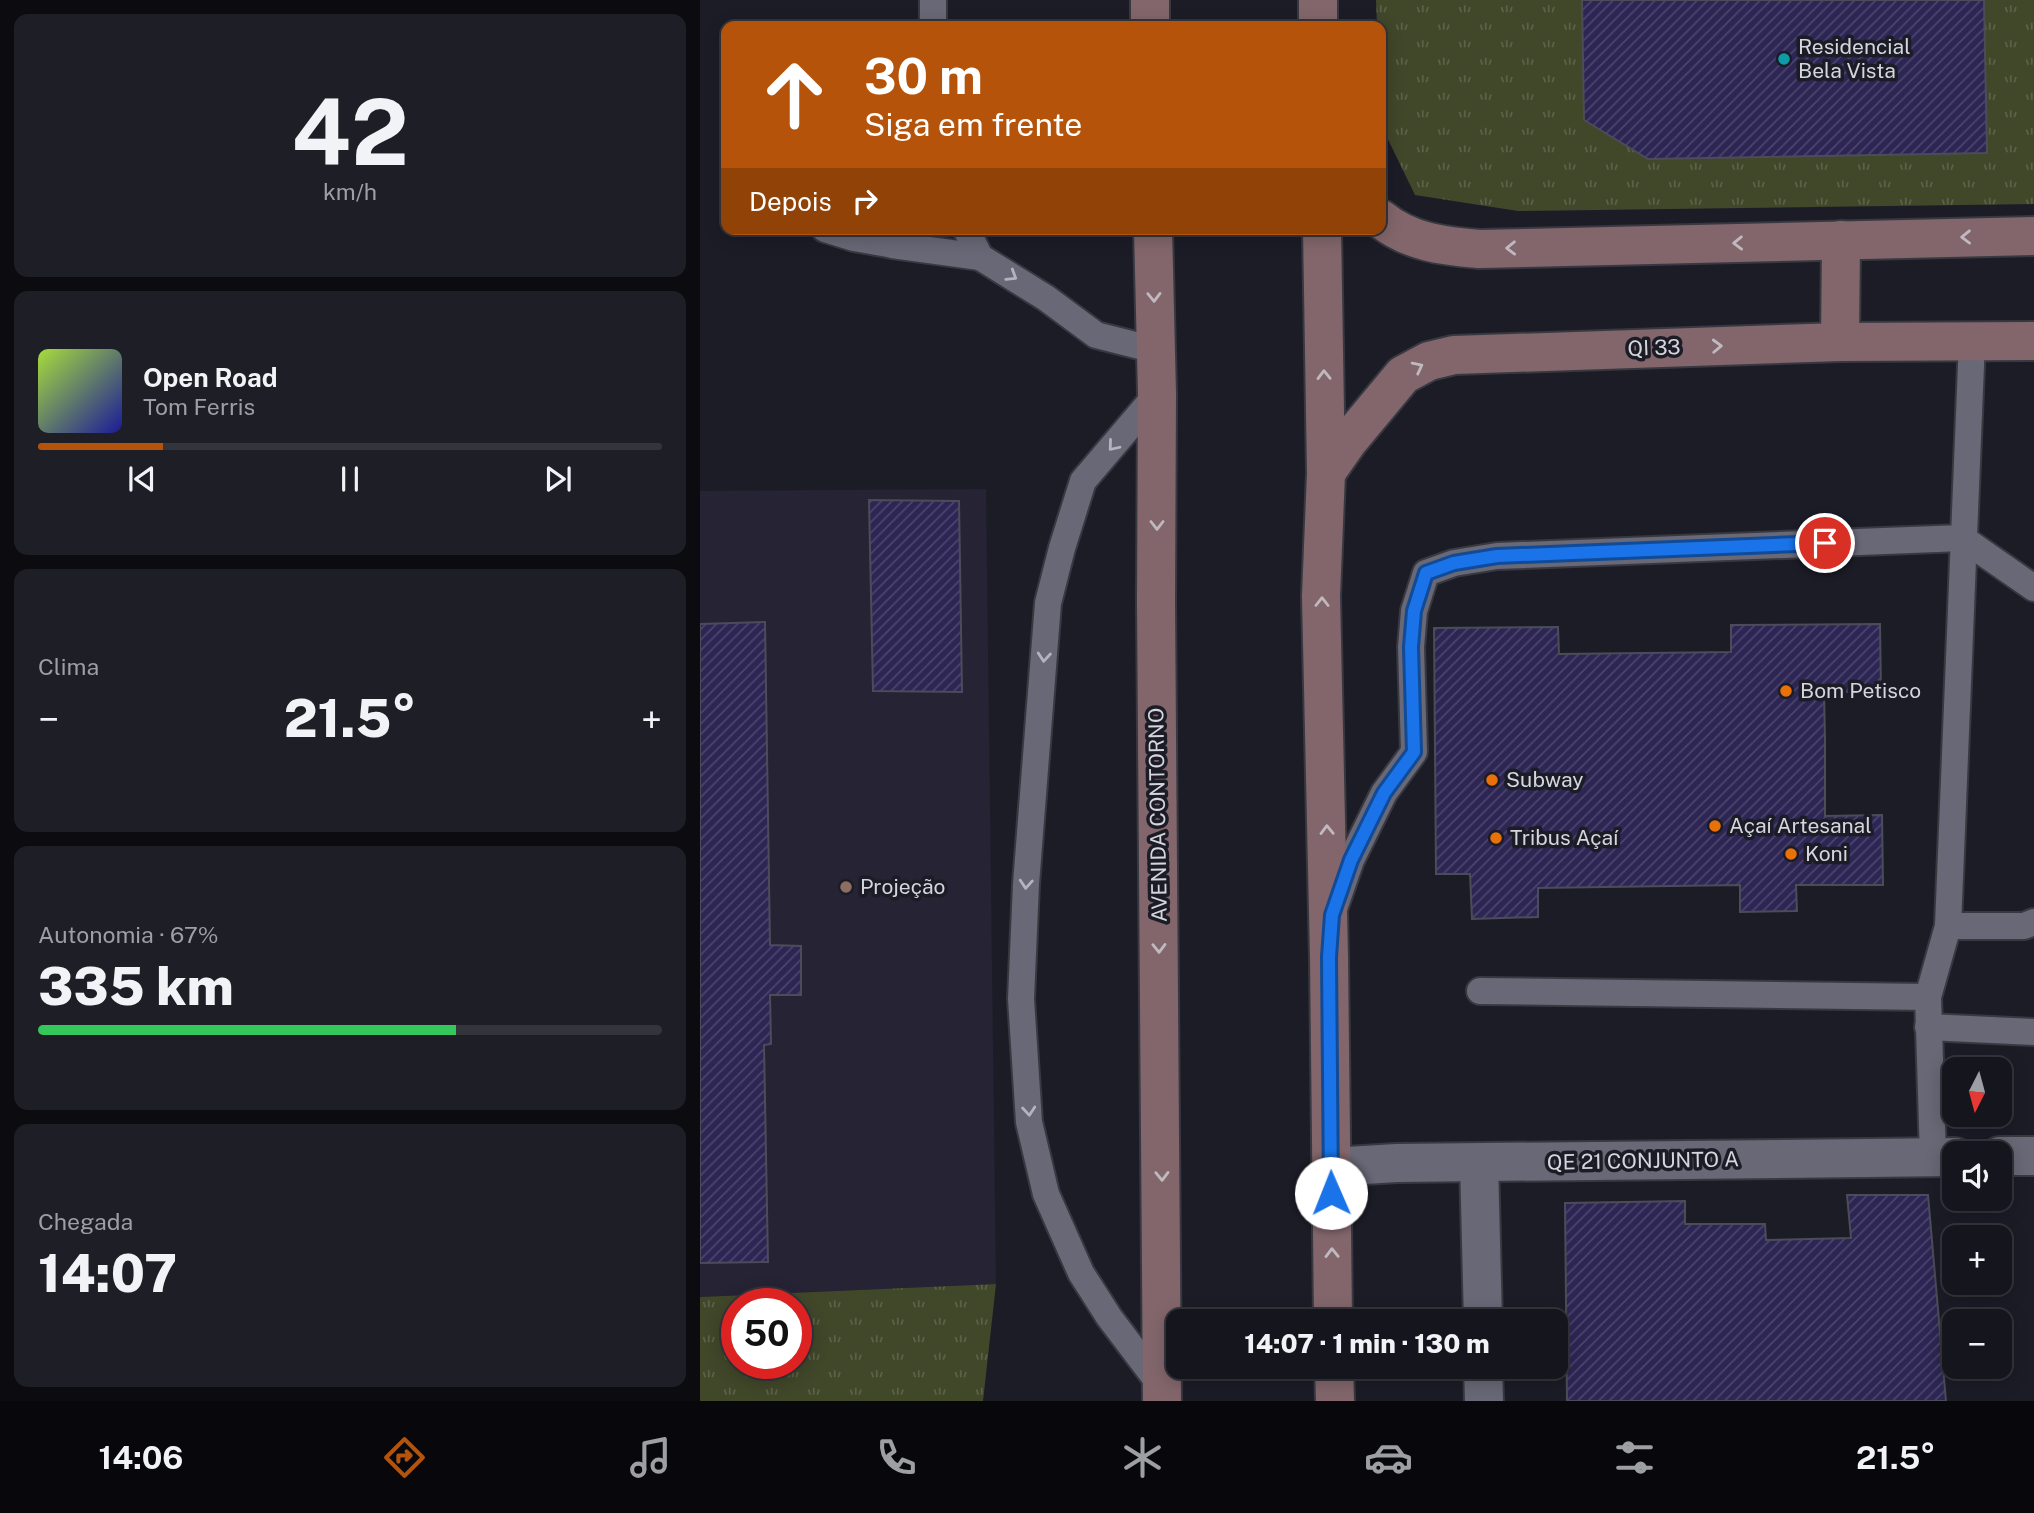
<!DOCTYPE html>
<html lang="pt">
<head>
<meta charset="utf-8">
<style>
  body { margin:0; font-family:"Public Sans",sans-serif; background:#1e1e26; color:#f1f3f6; height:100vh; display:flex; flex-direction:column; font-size:26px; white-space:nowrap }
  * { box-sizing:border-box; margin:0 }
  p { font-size:23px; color:#9d9fa4 }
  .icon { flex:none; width:38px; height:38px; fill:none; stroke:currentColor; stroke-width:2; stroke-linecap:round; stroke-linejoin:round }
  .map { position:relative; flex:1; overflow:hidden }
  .sheet { display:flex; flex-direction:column; gap:14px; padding:14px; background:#0c0c10; width:700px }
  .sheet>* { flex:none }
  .hud { position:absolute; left:21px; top:21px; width:665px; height:214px; border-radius:14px; box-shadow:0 4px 18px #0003,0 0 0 2px #34343b; background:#b45309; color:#fff; overflow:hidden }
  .needle { width:46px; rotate:186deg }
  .controls { position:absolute; left:1242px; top:1057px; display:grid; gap:14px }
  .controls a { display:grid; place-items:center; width:70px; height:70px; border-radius:14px; background:#15151d; box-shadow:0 4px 18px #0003,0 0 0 2px #34343b; font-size:35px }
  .speed { position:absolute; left:21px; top:1288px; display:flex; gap:14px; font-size:35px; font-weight:700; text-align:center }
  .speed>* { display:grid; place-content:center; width:91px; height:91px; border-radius:50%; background:#15151d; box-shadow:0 4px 18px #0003,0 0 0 2px #34343b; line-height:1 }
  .speed .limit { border:10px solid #d22; background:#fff; color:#111 }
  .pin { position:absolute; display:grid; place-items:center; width:60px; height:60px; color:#fff; margin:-30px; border:4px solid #fff; border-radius:50%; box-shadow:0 2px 7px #0007 }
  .me { position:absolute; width:77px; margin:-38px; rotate:359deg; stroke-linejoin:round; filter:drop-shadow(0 0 5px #0008) }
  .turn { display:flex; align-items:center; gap:24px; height:147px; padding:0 28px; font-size:32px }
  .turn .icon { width:91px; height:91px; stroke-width:2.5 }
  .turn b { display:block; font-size:49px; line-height:60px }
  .then { display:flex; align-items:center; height:66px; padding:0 28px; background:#0003; gap:14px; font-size:26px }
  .big { font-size:52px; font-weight:800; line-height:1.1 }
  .sheet .tile { flex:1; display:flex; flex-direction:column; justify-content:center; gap:10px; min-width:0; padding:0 24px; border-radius:14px; background:#1e1e26 }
  .sheet .dial { align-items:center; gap:0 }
  .dial b { font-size:91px; line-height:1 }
  .song { display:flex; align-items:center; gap:21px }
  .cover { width:84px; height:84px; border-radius:10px; background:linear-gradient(135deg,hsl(80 70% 55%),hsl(240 70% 35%)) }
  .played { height:7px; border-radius:4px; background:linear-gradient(90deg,#b45309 20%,#34343b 20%) }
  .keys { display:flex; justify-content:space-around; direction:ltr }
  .heat { display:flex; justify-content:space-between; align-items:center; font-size:38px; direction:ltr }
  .charge { height:10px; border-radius:5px; background:linear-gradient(90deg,#34c759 67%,#34343b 0) }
  .trip { position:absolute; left:466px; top:1309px; width:402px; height:70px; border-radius:14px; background:#15151d; box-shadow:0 4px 18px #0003,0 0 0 2px #34343b; font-weight:800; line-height:70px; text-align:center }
  .tab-bar { display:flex; height:112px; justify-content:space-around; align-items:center; background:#08080c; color:#9d9fa4 }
  .tab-bar .icon { width:49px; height:49px }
  .tab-bar .current { color:#b45309 }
  .tab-bar b { font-size:32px; color:#f1f3f6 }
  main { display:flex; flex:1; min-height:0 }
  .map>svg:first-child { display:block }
</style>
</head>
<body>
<main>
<section class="sheet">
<div class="tile dial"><b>42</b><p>km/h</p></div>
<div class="tile">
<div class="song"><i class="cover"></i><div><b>Open Road</b><p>Tom Ferris</p></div></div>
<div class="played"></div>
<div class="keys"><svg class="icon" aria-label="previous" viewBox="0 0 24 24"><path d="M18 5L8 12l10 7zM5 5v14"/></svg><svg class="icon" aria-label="pause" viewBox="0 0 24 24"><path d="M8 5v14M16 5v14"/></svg><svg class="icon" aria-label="next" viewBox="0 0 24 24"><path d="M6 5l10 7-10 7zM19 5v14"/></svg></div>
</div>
<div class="tile"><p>Clima</p>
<div class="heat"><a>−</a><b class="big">21.5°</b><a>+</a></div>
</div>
<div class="tile"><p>Autonomia · 67%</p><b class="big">335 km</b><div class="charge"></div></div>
<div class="tile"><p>Chegada</p><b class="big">14:07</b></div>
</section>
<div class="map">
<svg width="1334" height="1401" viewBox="0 0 1334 1401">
  <defs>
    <pattern id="grass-tufts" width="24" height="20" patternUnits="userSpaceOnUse" patternTransform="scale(1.75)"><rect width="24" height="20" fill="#414729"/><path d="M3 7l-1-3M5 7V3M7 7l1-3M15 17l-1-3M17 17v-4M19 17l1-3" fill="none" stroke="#5c6148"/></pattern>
    <pattern id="building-hatch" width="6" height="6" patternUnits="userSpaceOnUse" patternTransform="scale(1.75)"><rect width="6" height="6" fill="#2d2654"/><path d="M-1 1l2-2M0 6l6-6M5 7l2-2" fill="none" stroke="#4b456c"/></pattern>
  </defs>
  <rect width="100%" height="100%" fill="#1c1c27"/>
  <!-- built -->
  <polygon fill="#252334" points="286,489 296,1284 0,1297 0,491"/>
  <!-- grass -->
  <g fill="url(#grass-tufts)" fill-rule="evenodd">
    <polygon points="676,0 1334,0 1334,204 818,211 715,195 681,125 681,26 677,26"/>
    <path d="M 296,1284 L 283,1401 L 0,1401 L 0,1297 ZM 37,1304 L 96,1304 L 96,1363 L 37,1363 Z"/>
  </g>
  <!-- building -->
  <g fill="url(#building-hatch)" stroke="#4c4c59" stroke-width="2">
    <polygon points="882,0 1284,0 1287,153 948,159 884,120"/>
    <polygon points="169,500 259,501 262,692 173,691"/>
    <polygon points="65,622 70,945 101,946 101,995 70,995 71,1044 64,1045 68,1262 0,1263 0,624"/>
    <polygon points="1180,624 1181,692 1124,692 1125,740 1125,816 1182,815 1183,885 1096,885 1097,911 1040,912 1040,885 838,888 838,917 772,919 770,874 736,874 734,628 858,627 859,654 1031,652 1031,625"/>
    <polygon points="1147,1195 1228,1195 1246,1401 867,1401 865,1203 985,1201 985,1224 1065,1224 1066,1240 1151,1238"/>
  </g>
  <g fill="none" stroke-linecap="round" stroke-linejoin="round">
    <defs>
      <g id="lane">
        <polyline points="233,0 233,26"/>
        <polyline points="125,229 154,238 188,244"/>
        <polyline points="168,229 192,245 280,257"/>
        <polyline points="266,229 280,257 346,298 396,335 455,350"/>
        <polyline points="457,394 383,481 362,548 348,603 326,884 321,999 329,1122 346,1194 381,1273 409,1317 462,1387"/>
        <polyline points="635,906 651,860 684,793 714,752 711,647 714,611 726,573 754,563 797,556 1262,538 1334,588"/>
        <polyline points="1248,926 1324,926 1334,922"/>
        <polyline points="780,991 1228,997"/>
        <polyline points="1228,1027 1334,1032"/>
        <polyline points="1233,1157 1228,997 1248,926 1272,341"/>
      </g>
      <g id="street">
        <polyline points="1300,1156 1334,1156"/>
        <polyline points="779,1163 783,1321"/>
        <polyline points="631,1167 697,1163 1255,1157"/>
        <polyline points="783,1367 784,1401"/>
      </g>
      <g id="secondary">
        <polyline points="450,0 450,26"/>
        <polyline points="618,0 618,26"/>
        <path d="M 681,219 C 709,242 743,246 779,249 L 1334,236"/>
        <polyline points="453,229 457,394 456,602 462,1401"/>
        <polyline points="622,229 626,473 621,596 629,957 633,1321"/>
        <polyline points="1140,342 1141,240"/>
        <polyline points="626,473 649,440 703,375 729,361 754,355 1140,342 1334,341"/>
        <polyline points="634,1367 635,1401"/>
      </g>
    </defs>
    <!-- lane casing -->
    <use href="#lane" stroke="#383841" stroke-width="30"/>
    <!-- street casing -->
    <use href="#street" stroke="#383841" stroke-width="42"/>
    <!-- secondary casing -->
    <use href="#secondary" stroke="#383841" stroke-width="42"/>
    <!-- lane -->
    <use href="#lane" stroke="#686876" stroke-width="26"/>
    <!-- street -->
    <use href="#street" stroke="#686876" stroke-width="38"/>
    <!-- secondary -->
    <use href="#secondary" stroke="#82666b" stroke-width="38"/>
  </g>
  <!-- one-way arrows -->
  <defs><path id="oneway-chevron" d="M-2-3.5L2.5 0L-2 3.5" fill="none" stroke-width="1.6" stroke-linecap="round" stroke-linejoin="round" transform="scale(1.75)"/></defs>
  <g stroke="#c0b9c0">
    <use href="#oneway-chevron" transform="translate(1266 237) rotate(179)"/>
    <use href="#oneway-chevron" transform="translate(1038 243) rotate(179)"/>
    <use href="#oneway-chevron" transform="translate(811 248) rotate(179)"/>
    <use href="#oneway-chevron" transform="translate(454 297) rotate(89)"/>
    <use href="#oneway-chevron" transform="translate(1017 346) rotate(-2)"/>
    <use href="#oneway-chevron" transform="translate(718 367) rotate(-27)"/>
    <use href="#oneway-chevron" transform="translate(624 375) rotate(-91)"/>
    <use href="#oneway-chevron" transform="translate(457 525) rotate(90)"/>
    <use href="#oneway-chevron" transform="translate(622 602) rotate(-90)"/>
    <use href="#oneway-chevron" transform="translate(627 830) rotate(-91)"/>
    <use href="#oneway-chevron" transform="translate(459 948) rotate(89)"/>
    <use href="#oneway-chevron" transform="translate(462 1176) rotate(89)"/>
    <use href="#oneway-chevron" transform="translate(632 1253) rotate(-91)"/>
  </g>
  <g stroke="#b4b4be">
    <use href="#oneway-chevron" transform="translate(312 276) rotate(32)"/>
    <use href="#oneway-chevron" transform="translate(413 446) rotate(130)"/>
    <use href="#oneway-chevron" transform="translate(344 657) rotate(95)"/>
    <use href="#oneway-chevron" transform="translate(326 884) rotate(94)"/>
    <use href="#oneway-chevron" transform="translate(329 1111) rotate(85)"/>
  </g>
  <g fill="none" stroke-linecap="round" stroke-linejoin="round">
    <defs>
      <polyline id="route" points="631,1193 629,957 632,915 651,860 684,793 714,752 711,647 714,611 726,573 754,563 797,556 1125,543"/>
    </defs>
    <!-- route casing -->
    <use href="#route" stroke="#114b97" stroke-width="18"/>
    <!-- route -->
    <use href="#route" stroke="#1a73e8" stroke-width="12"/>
  </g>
  <!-- markers -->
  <circle fill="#0f9aa8" stroke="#1c1c27" stroke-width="2.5" cx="1084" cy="59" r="7"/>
  <g fill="#e8710a" stroke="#1c1c27" stroke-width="2.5">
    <circle cx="1086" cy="691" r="7"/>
    <circle cx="792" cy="780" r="7"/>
    <circle cx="1015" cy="826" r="7"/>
    <circle cx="796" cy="838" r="7"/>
    <circle cx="1091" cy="854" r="7"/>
  </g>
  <circle fill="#8d6e63" stroke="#1c1c27" stroke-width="2.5" cx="146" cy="887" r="7"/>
  <g text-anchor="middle" stroke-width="7" stroke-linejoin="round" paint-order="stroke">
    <!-- poi labels -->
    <g font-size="21" fill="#d5d5dd" stroke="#1c1c27" text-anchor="start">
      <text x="1098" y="54">Residencial<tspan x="1098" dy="24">Bela Vista</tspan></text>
      <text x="1100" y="698">Bom Petisco</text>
      <text x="806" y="787">Subway</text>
      <text x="1029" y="833">Açaí Artesanal</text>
      <text x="810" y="845">Tribus Açaí</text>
      <text x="1105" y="861">Koni</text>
      <text x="160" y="894">Projeção</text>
    </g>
    <!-- street labels -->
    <g font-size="21" fill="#d5d5dd" stroke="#1c1c27">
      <text transform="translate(954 348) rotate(-2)" y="7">QI 33</text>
      <text transform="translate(458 815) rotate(-91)" y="7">AVENIDA CONTORNO</text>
      <text transform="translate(943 1161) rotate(-1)" y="7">QE 21 CONJUNTO A</text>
    </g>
  </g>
</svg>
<div class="controls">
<a><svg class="needle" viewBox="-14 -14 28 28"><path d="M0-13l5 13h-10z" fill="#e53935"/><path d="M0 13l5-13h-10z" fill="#9d9fa4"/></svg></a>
<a><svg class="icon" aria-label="sound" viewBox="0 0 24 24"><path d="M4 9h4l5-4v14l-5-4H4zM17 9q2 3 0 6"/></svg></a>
<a>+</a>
<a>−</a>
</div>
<div class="speed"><div class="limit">50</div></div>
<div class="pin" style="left:1125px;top:543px;background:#d93025"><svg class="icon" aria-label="arrive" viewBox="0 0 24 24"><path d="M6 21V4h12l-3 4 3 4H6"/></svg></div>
<svg class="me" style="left:631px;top:1193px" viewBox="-20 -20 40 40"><circle r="19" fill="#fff"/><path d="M0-13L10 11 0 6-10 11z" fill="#1a73e8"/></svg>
<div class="trip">14:07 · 1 min · 130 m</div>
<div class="hud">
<div class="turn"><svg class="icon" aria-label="ahead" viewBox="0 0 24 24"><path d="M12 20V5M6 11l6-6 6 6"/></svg><div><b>30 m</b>Siga em frente</div></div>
<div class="then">Depois<svg class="icon" aria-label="right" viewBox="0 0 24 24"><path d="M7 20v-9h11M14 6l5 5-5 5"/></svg></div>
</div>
</div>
</main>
<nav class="tab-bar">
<b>14:06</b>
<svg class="icon current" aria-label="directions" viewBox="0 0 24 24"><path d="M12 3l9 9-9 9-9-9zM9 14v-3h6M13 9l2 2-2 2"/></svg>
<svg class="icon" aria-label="music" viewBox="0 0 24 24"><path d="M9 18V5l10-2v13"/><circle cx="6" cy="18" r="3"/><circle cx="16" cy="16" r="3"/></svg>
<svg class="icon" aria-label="phone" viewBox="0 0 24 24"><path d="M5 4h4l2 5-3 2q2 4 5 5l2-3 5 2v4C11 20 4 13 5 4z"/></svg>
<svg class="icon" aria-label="climate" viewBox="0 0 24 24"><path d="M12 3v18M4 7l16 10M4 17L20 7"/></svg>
<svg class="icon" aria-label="car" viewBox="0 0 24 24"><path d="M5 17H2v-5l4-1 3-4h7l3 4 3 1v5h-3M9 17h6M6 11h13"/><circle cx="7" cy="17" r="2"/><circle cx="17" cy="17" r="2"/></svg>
<svg class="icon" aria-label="filters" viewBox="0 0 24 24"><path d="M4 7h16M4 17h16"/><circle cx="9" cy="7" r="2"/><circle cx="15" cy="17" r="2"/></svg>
<b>21.5°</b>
</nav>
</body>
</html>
